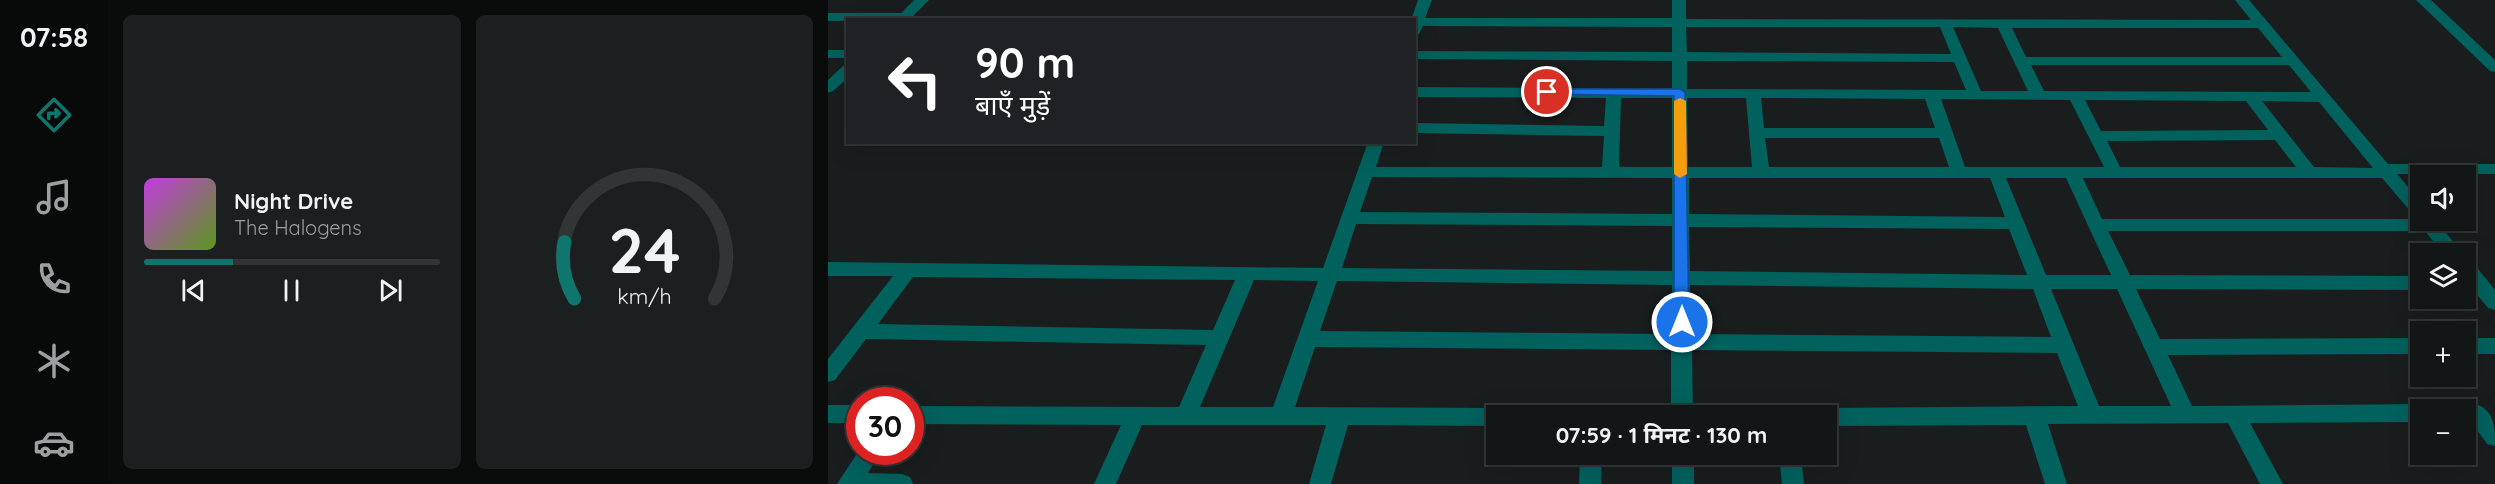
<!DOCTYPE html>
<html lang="hi">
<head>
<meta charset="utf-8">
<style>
  body { margin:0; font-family:Quicksand,"Noto Sans Devanagari",sans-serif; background:#1c1f1f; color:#f1f3f6; height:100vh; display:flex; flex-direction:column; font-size:22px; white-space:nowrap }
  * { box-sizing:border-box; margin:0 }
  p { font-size:20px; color:#9d9fa1 }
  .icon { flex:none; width:33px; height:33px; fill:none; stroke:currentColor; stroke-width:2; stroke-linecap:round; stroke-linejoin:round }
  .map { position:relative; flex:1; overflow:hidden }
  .details { display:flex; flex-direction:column; gap:15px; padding:15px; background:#0a0c0c; width:720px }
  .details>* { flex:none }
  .banner { position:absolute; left:18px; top:18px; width:570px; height:126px; border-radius:0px; box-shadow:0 6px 24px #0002,0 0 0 2px #323535; background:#202124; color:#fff; overflow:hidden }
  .tools { position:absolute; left:1582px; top:165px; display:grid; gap:12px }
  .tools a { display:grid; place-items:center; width:66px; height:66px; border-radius:0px; background:#131616; box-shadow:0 6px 24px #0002,0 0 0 2px #323535; font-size:30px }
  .speed { position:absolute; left:18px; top:387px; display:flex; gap:12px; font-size:30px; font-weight:700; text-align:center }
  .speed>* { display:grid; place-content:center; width:78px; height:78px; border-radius:50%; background:#131616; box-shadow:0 6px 24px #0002,0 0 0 2px #323535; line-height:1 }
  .speed .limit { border:9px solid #d22; background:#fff; color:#111 }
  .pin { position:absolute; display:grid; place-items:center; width:51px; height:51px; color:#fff; margin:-26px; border:3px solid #fff; border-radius:50%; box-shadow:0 2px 6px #0007 }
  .me { position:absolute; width:66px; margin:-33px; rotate:0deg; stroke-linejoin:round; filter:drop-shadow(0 0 4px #0008) }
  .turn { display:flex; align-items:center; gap:21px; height:126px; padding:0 30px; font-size:27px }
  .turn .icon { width:78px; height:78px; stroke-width:2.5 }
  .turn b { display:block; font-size:42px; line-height:51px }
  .details .tile { flex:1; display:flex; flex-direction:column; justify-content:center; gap:9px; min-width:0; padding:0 21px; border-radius:9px; background:#1c1f1f }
  .details .dial { align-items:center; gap:0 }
  .dial svg { height:156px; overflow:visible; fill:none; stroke:#323535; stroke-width:7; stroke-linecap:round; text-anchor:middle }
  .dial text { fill:#f1f3f6; stroke:none }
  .song { display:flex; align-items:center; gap:18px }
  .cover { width:72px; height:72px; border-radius:9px; background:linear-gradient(135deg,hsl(290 70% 55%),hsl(90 70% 35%)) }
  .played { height:6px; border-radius:3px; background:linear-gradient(90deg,#0f766e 30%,#323535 30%) }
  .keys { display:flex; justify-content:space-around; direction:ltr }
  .details .tiles { flex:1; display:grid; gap:15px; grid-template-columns:repeat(2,1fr) }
  .trip { position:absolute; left:658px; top:405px; width:351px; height:60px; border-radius:0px; background:#131616; box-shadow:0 6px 24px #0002,0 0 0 2px #323535; font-weight:700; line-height:60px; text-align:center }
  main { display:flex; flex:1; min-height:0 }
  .menu { display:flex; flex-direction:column; width:108px; justify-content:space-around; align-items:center; background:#080909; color:#9d9fa1 }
  .menu .icon { width:42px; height:42px }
  .menu .active { color:#0f766e }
  .menu b { font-size:27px; color:#f1f3f6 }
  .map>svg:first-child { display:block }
</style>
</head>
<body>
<main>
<nav class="menu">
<b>07:58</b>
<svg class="icon active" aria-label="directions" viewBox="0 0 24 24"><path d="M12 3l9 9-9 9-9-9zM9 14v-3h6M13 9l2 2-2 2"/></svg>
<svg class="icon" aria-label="music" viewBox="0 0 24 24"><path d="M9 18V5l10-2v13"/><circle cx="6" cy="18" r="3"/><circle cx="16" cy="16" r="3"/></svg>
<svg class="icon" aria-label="phone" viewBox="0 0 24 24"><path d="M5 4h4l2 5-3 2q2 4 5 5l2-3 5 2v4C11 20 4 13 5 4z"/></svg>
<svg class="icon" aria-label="climate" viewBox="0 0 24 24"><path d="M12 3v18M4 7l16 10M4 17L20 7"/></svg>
<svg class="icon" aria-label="car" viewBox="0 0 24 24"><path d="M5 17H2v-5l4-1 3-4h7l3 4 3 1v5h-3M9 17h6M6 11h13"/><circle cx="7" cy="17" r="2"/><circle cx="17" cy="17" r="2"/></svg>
</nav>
<section class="details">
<div class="tiles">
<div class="tile">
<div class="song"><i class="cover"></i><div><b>Night Drive</b><p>The Halogens</p></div></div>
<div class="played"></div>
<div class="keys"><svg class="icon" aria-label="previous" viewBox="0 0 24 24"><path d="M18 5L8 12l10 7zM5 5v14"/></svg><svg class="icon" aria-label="pause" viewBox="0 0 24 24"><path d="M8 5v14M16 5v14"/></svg><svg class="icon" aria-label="next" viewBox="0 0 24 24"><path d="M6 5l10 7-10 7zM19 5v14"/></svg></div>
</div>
<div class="tile dial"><svg viewBox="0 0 100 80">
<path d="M14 69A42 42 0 1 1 86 69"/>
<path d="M14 69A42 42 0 0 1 9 40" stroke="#0f766e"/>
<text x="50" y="56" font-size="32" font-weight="700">24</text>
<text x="50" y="72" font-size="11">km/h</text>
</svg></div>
</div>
</section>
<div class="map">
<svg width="1667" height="484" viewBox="0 0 1667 484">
  <rect width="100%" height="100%" fill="#191d1e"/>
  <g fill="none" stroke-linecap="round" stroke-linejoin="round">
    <!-- minor -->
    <g fill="#00615d" fill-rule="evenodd">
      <polygon points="86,0 101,0 81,20 0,21 0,13 73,13"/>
      <path d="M 590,0 L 604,0 L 597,18 L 844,18 L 844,0 L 858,0 L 858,19 L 1423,20 L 1407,0 L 1421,0 L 1560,164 L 1667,164 L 1667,174 L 1569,174 L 1593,202 L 1593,220 L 1608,220 L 1635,254 L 1615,254 L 1597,231 L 1280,231 L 1302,275 L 1593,276 L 1593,290 L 1308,289 L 1332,339 L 1593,338 L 1593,354 L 1340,355 L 1364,406 L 1593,404 L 1602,410 L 1593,410 L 1593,422 L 1422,423 L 1455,484 L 1432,484 L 1400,423 L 1220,424 L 1239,484 L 1217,484 L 1198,425 L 999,426 L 999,416 L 989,416 L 991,411 L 999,408 L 1250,406 L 1229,353 L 864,350 L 865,416 L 843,416 L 843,350 L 487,347 L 467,407 L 669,408 L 677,411 L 679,416 L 669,416 L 669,426 L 520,425 L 503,484 L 481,484 L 498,425 L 314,425 L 288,484 L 266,484 L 293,425 L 82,424 L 82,406 L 351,407 L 378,345 L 38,339 L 7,380 L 0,382 L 0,359 L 65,276 L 0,276 L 0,262 L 495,268 L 540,142 L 556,142 L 548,167 L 774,167 L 776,136 L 586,133 L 586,123 L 776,126 L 778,98 L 586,97 L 586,87 L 844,89 L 844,61 L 586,59 L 586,51 L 844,52 L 844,27 L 595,26 L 591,34 L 586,35 L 586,20 L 583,20 ZM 858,27 L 1112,27 L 1123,54 L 859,52 ZM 1125,27 L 1170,28 L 1200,91 L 1153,91 ZM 1184,28 L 1430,28 L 1454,57 L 1198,57 ZM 859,61 L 1126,62 L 1138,90 L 859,89 ZM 1203,65 L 1461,65 L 1483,92 L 1216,91 ZM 793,98 L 844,98 L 844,167 L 791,167 ZM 859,98 L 918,98 L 924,167 L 860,167 ZM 933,98 L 1097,99 L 1107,128 L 936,128 ZM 1113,99 L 1242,100 L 1276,167 L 1137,167 ZM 1257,100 L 1418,101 L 1440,130 L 1273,131 ZM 1434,101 L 1491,102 L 1545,168 L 1486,167 ZM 937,138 L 1111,138 L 1121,167 L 941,167 ZM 1447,140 L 1468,167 L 1292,167 L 1279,141 ZM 544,177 L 844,178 L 844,214 L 532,212 ZM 861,178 L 1162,178 L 1177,217 L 861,214 ZM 1178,178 L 1238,178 L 1283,275 L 1218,275 ZM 1255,178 L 1554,178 L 1589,219 L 1274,219 ZM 528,224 L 844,226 L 844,271 L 514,268 ZM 861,227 L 1181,229 L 1199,275 L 862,271 ZM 85,277 L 407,280 L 385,330 L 50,324 ZM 426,280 L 490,281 L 445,407 L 372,407 ZM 509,281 L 844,285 L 844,334 L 492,331 ZM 862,285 L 1205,289 L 1223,337 L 863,334 ZM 1223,289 L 1289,289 L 1343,406 L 1271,406 Z"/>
      <polygon points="1588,0 1603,0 1667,60 1667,72 1662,71"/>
      <rect x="0" y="50" width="20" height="8"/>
      <polygon points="20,65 20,78 5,91 0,93 0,80 15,66"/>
      <polygon points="1638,261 1645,263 1667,290 1667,310 1660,308 1638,281"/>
      <rect x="1638" y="338" width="29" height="16"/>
      <path d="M 1648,404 C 1667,411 1667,428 1667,446 L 1659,444 L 1638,414 L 1640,407 Z"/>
      <rect x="0" y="405" width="32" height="18"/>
      <polygon points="32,449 32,452 53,452 40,473 74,474 82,477 85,484 9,484"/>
      <polygon points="752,454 774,454 773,484 751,484"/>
      <rect x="844" y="454" width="22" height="30"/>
      <polygon points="951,454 973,454 976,484 954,484"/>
    </g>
  </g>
  <!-- route -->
  <polygon fill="#1a73e8" stroke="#114b97" stroke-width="1.5" points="719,89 852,89 857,92 861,322 859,326 848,326 846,322 846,96 715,94 714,92"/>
  <!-- slow -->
  <polygon fill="#f59e0b" points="852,98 858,101 859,174 852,178 846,174 846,101"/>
</svg>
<div class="tools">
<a><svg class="icon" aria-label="sound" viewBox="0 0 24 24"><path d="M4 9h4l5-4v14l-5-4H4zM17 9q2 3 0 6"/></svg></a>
<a><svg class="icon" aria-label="layers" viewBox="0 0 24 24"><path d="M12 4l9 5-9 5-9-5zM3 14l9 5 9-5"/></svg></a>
<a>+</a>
<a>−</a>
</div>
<div class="speed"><div class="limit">30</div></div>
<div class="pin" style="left:719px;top:92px;background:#d93025"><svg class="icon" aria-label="arrive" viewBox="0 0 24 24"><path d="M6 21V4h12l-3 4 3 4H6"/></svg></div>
<svg class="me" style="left:854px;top:322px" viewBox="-20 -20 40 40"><circle r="17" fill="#1a73e8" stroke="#fff" stroke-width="3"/><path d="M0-11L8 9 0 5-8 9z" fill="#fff"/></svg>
<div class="trip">07:59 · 1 मिनट · 130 m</div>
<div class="banner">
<div class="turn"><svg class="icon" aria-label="left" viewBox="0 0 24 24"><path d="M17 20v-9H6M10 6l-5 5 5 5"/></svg><div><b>90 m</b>बाएँ मुड़ें</div></div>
</div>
</div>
</main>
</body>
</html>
